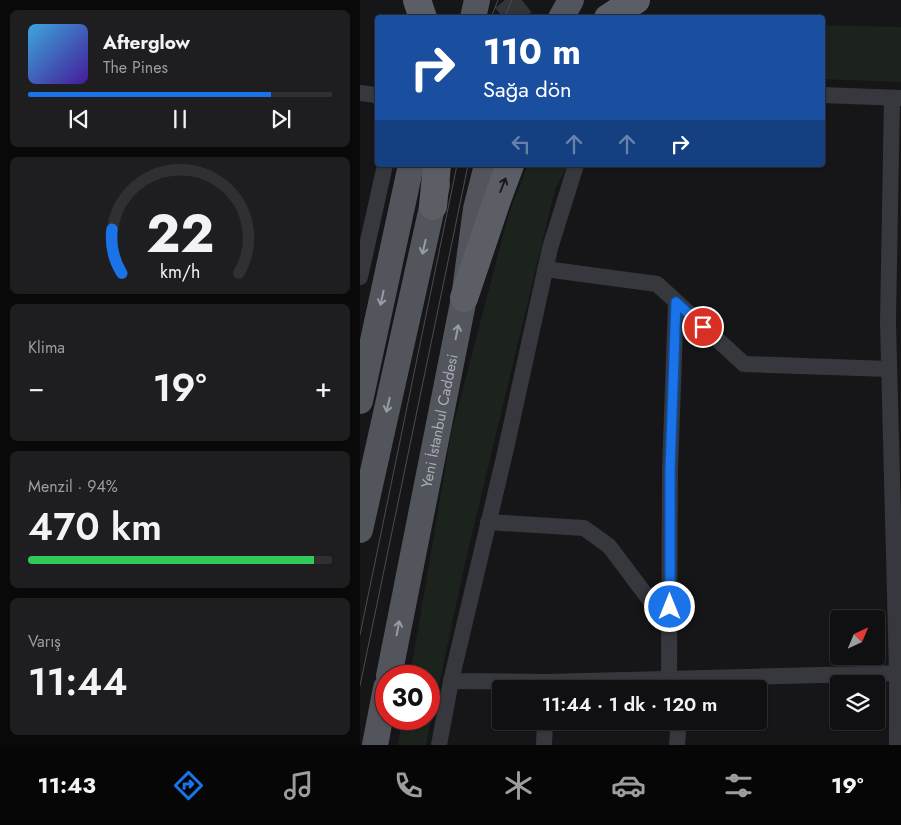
<!DOCTYPE html>
<html lang="tr">
<head>
<meta charset="utf-8">
<style>
  body { margin:0; font-family:Jost,sans-serif; background:#1e1e20; color:#f1f3f6; height:100vh; display:flex; flex-direction:column; font-size:19px; white-space:nowrap }
  * { box-sizing:border-box; margin:0 }
  p { font-size:16px; color:#9c9d9f }
  .icon { flex:none; width:28px; height:28px; fill:none; stroke:currentColor; stroke-width:2; stroke-linecap:round; stroke-linejoin:round }
  .map { position:relative; flex:1; overflow:hidden }
  .sheet { display:flex; flex-direction:column; gap:10px; padding:10px; background:#09090a; width:360px }
  .sheet>* { flex:none }
  .banner { position:absolute; left:15px; top:15px; width:450px; height:152px; border-radius:5px; box-shadow:0 1px 4px #0004,0 0 0 1px #303032; background:#1a4fa0; color:#fff; overflow:hidden }
  .needle { width:32px; rotate:44deg }
  .tools { position:absolute; left:470px; top:610px; display:grid; gap:10px }
  .tools a { display:grid; place-items:center; width:55px; height:55px; border-radius:5px; background:#101012; box-shadow:0 1px 4px #0004,0 0 0 1px #303032; font-size:25px }
  .speed { position:absolute; left:15px; top:665px; display:flex; gap:10px; font-size:25px; font-weight:700; text-align:center }
  .speed>* { display:grid; place-content:center; width:65px; height:65px; border-radius:50%; background:#101012; box-shadow:0 1px 4px #0004,0 0 0 1px #303032; line-height:1 }
  .speed .limit { border:8px solid #d22; background:#fff; color:#111 }
  .pin { position:absolute; display:grid; place-items:center; width:42px; height:42px; color:#fff; margin:-21px; border:2px solid #fff; border-radius:50%; box-shadow:0 1px 5px #0007 }
  .me { position:absolute; width:55px; margin:-28px; rotate:0deg; stroke-linejoin:round; filter:drop-shadow(0 0 4px #0008) }
  .turn { display:flex; align-items:center; gap:18px; height:105px; padding:0 25px; font-size:22px }
  .turn .icon { width:65px; height:65px; stroke-width:2.5 }
  .turn b { display:block; font-size:35px; line-height:42px }
  .lanes { display:flex; align-items:center; height:48px; padding:0 25px; background:#0003; justify-content:center; gap:25px; direction:ltr }
  .lanes .off { opacity:.35 }
  .big { font-size:38px; font-weight:600; line-height:1.1 }
  .sheet .widget { flex:1; display:flex; flex-direction:column; justify-content:center; gap:8px; min-width:0; padding:0 18px; border-radius:8px; background:#1e1e20 }
  .sheet .dial { align-items:center; gap:0 }
  .dial svg { height:130px; overflow:visible; fill:none; stroke:#303032; stroke-width:7; stroke-linecap:round; text-anchor:middle }
  .dial text { fill:#f1f3f6; stroke:none }
  .song { display:flex; align-items:center; gap:15px }
  .cover { width:60px; height:60px; border-radius:8px; background:linear-gradient(135deg,hsl(200 70% 55%),hsl(260 70% 35%)) }
  .played { height:5px; border-radius:2px; background:linear-gradient(90deg,#1a73e8 80%,#303032 80%) }
  .keys { display:flex; justify-content:space-around; direction:ltr }
  .heat { display:flex; justify-content:space-between; align-items:center; font-size:28px; direction:ltr }
  .charge { height:8px; border-radius:4px; background:linear-gradient(90deg,#34c759 94%,#303032 0) }
  .trip { position:absolute; left:132px; top:680px; width:275px; height:50px; border-radius:5px; background:#101012; box-shadow:0 1px 4px #0004,0 0 0 1px #303032; font-weight:600; line-height:50px; text-align:center }
  .tab-bar { display:flex; height:80px; justify-content:space-around; align-items:center; background:#060607; color:#9c9d9f }
  .tab-bar .icon { width:35px; height:35px }
  .tab-bar .active { color:#1a73e8 }
  .tab-bar b { font-size:22px; color:#f1f3f6 }
  main { display:flex; flex:1; min-height:0 }
  .map>svg:first-child { display:block }
</style>
</head>
<body>
<main>
<section class="sheet">
<div class="widget">
<div class="song"><i class="cover"></i><div><b>Afterglow</b><p>The Pines</p></div></div>
<div class="played"></div>
<div class="keys"><svg class="icon" aria-label="previous" viewBox="0 0 24 24"><path d="M18 5L8 12l10 7zM5 5v14"/></svg><svg class="icon" aria-label="pause" viewBox="0 0 24 24"><path d="M8 5v14M16 5v14"/></svg><svg class="icon" aria-label="next" viewBox="0 0 24 24"><path d="M6 5l10 7-10 7zM19 5v14"/></svg></div>
</div>
<div class="widget dial"><svg viewBox="0 0 100 80">
<path d="M14 69A42 42 0 1 1 86 69"/>
<path d="M14 69A42 42 0 0 1 8 42" stroke="#1a73e8"/>
<text x="50" y="56" font-size="32" font-weight="700">22</text>
<text x="50" y="72" font-size="11">km/h</text>
</svg></div>
<div class="widget"><p>Klima</p>
<div class="heat"><a>−</a><b class="big">19°</b><a>+</a></div>
</div>
<div class="widget"><p>Menzil · 94%</p><b class="big">470 km</b><div class="charge"></div></div>
<div class="widget"><p>Varış</p><b class="big">11:44</b></div>
</section>
<div class="map">
<svg width="541" height="745" viewBox="0 0 541 745">
  <rect width="100%" height="100%" fill="#161618"/>
  <!-- green -->
  <g fill="#1c231d">
    <polygon points="462,25 541,27 541,82 463,79"/>
    <polygon points="168,165 208,165 195,189 106,559 66,745 38,745 42,719 69,719 69,676 50,676 91,434 149,213"/>
  </g>
  <g fill="none" stroke-linecap="round" stroke-linejoin="round">
    <!-- primary-tunnel -->
    <polyline stroke="#333438" stroke-width="26" stroke-dasharray="26 13" stroke-linecap="butt" points="143,18 166,0"/>
    <!-- minor -->
    <g stroke="#37383d" stroke-width="16">
      <polyline points="0,93 16,95 18,97"/>
      <polyline points="462,95 541,98"/>
      <polyline points="532,98 528,322 537,673 537,745"/>
      <polyline points="216,165 190,248 145,453 91,681 187,682 541,673"/>
      <polyline points="185,269 297,284 384,364 529,369"/>
      <polyline points="0,277 25,165"/>
      <polyline points="128,522 224,528 249,546 310,627"/>
      <polyline points="311,689 309,679 310,470 316,302"/>
      <polyline points="316,721 318,732 317,745"/>
      <polyline points="79,745 91,681"/>
      <polyline points="184,745 185,721"/>
    </g>
    <!-- primary -->
    <g stroke="#53555c" stroke-width="26">
      <polyline points="113,18 117,0"/>
      <polyline points="201,18 211,0"/>
      <polyline points="0,401 51,165"/>
      <polyline points="0,530 77,185"/>
      <path id="s1" d="M 29,676 L 104,298 L 116,209 L 127,165"/>
      <polyline points="15,745 26,688"/>
    </g>
    <!-- trunk -->
    <g stroke="#5b5e65" stroke-width="28">
      <polyline points="57,0 63,18"/>
      <polyline points="248,18 276,0"/>
      <polyline points="73,206 77,165"/>
      <polyline points="104,298 137,200 150,165"/>
    </g>
    <!-- tram -->
    <g stroke="#4a4c52" stroke-width="1">
      <polyline points="131,18 138,0"/>
      <polyline points="144,18 152,0"/>
      <polyline points="0,635 97,165"/>
      <polyline points="0,686 108,165"/>
    </g>
  </g>
  <!-- one-way arrows -->
  <defs><path id="oneway-shaft" d="M-6 0H5M1.5-3L5.5 0L1.5 3" fill="none" stroke-width="1.6" stroke-linecap="round" stroke-linejoin="round" transform="scale(1.25)"/></defs>
  <use stroke="#18191b" href="#oneway-shaft" transform="translate(143 185) rotate(-69)"/>
  <g stroke="#979ba6">
    <use href="#oneway-shaft" transform="translate(64 247) rotate(103)"/>
    <use href="#oneway-shaft" transform="translate(22 298) rotate(102)"/>
    <use href="#oneway-shaft" transform="translate(97 332) rotate(-79)"/>
    <use href="#oneway-shaft" transform="translate(28 405) rotate(103)"/>
    <use href="#oneway-shaft" transform="translate(38 628) rotate(-79)"/>
  </g>
  <g fill="none" stroke-linecap="round" stroke-linejoin="round">
    <defs>
      <polyline id="route" points="310,607 310,470 316,302 343,327"/>
    </defs>
    <!-- route casing -->
    <use href="#route" stroke="#114b97" stroke-width="12"/>
    <!-- route -->
    <use href="#route" stroke="#1a73e8" stroke-width="9"/>
  </g>
  <g text-anchor="middle" stroke-width="5" stroke-linejoin="round" paint-order="stroke">
    <!-- street labels -->
    <g font-size="15" fill="#a8adb8" stroke="#111113">
      <text dy="5" stroke="none"><textPath href="#s1" startOffset="260">Yeni İstanbul Caddesi</textPath></text>
    </g>
  </g>
</svg>
<div class="tools">
<a><svg class="needle" viewBox="-14 -14 28 28"><path d="M0-13l5 13h-10z" fill="#e53935"/><path d="M0 13l5-13h-10z" fill="#9c9d9f"/></svg></a>
<a><svg class="icon" aria-label="layers" viewBox="0 0 24 24"><path d="M12 4l9 5-9 5-9-5zM3 14l9 5 9-5"/></svg></a>
</div>
<div class="speed"><div class="limit">30</div></div>
<div class="pin" style="left:343px;top:327px;background:#d93025"><svg class="icon" aria-label="arrive" viewBox="0 0 24 24"><path d="M6 21V4h12l-3 4 3 4H6"/></svg></div>
<svg class="me" style="left:310px;top:607px" viewBox="-20 -20 40 40"><circle r="17" fill="#1a73e8" stroke="#fff" stroke-width="3"/><path d="M0-11L8 9 0 5-8 9z" fill="#fff"/></svg>
<div class="trip">11:44 · 1 dk · 120 m</div>
<div class="banner">
<div class="turn"><svg class="icon" aria-label="right" viewBox="0 0 24 24"><path d="M7 20v-9h11M14 6l5 5-5 5"/></svg><div><b>110 m</b>Sağa dön</div></div>
<div class="lanes"><svg class="icon off" aria-label="left" viewBox="0 0 24 24"><path d="M17 20v-9H6M10 6l-5 5 5 5"/></svg><svg class="icon off" aria-label="ahead" viewBox="0 0 24 24"><path d="M12 20V5M6 11l6-6 6 6"/></svg><svg class="icon off" aria-label="ahead" viewBox="0 0 24 24"><path d="M12 20V5M6 11l6-6 6 6"/></svg><svg class="icon" aria-label="right" viewBox="0 0 24 24"><path d="M7 20v-9h11M14 6l5 5-5 5"/></svg></div>
</div>
</div>
</main>
<nav class="tab-bar">
<b>11:43</b>
<svg class="icon active" aria-label="directions" viewBox="0 0 24 24"><path d="M12 3l9 9-9 9-9-9zM9 14v-3h6M13 9l2 2-2 2"/></svg>
<svg class="icon" aria-label="music" viewBox="0 0 24 24"><path d="M9 18V5l10-2v13"/><circle cx="6" cy="18" r="3"/><circle cx="16" cy="16" r="3"/></svg>
<svg class="icon" aria-label="phone" viewBox="0 0 24 24"><path d="M5 4h4l2 5-3 2q2 4 5 5l2-3 5 2v4C11 20 4 13 5 4z"/></svg>
<svg class="icon" aria-label="climate" viewBox="0 0 24 24"><path d="M12 3v18M4 7l16 10M4 17L20 7"/></svg>
<svg class="icon" aria-label="car" viewBox="0 0 24 24"><path d="M5 17H2v-5l4-1 3-4h7l3 4 3 1v5h-3M9 17h6M6 11h13"/><circle cx="7" cy="17" r="2"/><circle cx="17" cy="17" r="2"/></svg>
<svg class="icon" aria-label="filters" viewBox="0 0 24 24"><path d="M4 7h16M4 17h16"/><circle cx="9" cy="7" r="2"/><circle cx="15" cy="17" r="2"/></svg>
<b>19°</b>
</nav>
</body>
</html>
